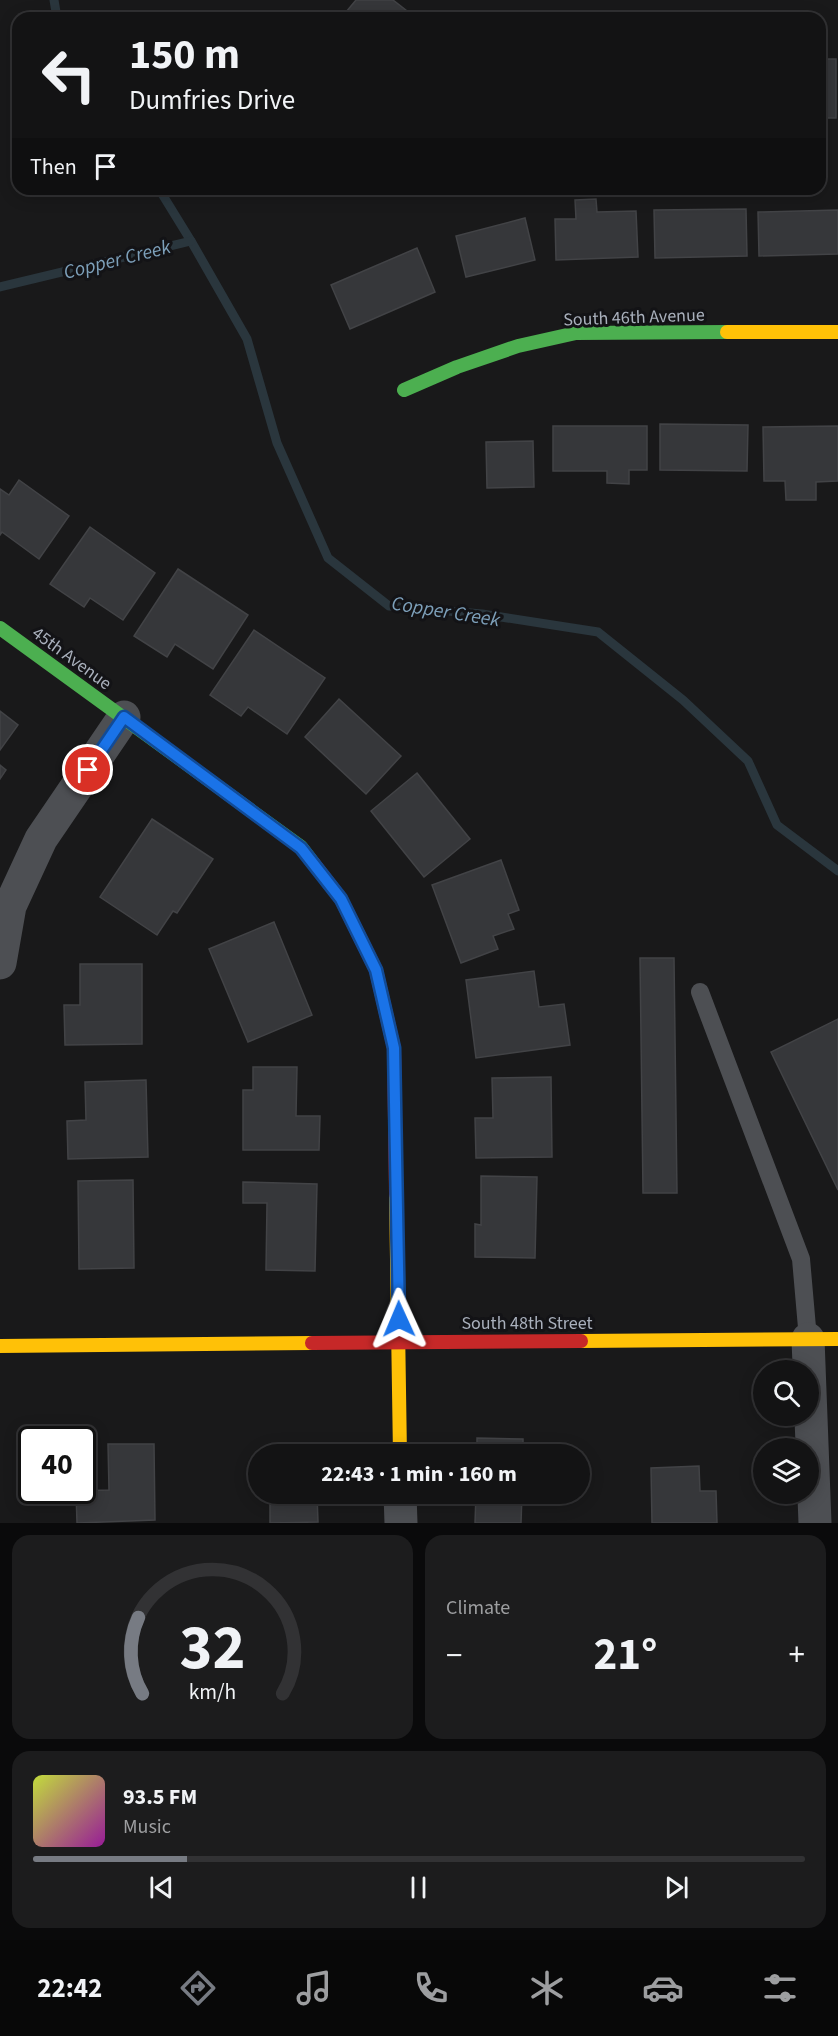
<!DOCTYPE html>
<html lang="en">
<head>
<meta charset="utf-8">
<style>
  body { margin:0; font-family:"Source Sans 3",sans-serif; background:#1c1c1d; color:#f1f3f6; height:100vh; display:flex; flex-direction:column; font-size:22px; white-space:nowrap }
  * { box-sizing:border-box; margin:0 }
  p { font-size:20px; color:#9d9ea0 }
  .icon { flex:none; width:33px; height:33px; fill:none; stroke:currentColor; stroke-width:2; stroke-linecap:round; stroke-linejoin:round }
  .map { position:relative; height:1523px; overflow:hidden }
  .details { display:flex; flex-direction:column; gap:12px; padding:12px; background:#0a0a0b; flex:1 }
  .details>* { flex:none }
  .hud { position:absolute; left:12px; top:12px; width:814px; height:183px; border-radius:18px; box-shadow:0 3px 15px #0003,0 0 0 2px #323234; background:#131314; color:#f1f3f6; overflow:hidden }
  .tools { position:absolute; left:753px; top:1360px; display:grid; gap:12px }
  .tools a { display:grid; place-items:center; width:66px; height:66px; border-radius:50%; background:#131314; box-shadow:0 3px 15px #0003,0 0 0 2px #323234; font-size:30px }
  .speed { position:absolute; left:18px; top:1426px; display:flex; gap:12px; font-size:30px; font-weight:700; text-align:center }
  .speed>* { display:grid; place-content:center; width:78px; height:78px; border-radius:50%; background:#131314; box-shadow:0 3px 15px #0003,0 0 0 2px #323234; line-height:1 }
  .speed .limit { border:3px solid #111; border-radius:9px; background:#fff; color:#111 }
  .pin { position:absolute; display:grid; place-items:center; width:51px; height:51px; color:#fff; margin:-26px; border:3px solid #fff; border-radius:50%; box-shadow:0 2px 6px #0007 }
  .me { position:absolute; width:66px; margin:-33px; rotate:359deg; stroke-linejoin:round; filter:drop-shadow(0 0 4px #0008) }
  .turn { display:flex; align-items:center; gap:21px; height:126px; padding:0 18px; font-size:27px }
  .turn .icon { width:78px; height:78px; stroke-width:2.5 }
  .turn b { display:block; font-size:42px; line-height:51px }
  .then { display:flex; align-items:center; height:57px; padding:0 18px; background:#0003; gap:12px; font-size:22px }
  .big { font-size:45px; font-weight:700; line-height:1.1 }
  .details .card { flex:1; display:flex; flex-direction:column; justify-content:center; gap:9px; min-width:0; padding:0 21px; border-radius:18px; background:#1c1c1d }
  .details .dial { align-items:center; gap:0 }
  .dial svg { height:156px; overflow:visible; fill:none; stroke:#323234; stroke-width:7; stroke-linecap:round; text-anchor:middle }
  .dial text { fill:#f1f3f6; stroke:none }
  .song { display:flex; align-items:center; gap:18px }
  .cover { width:72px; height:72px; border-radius:9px; background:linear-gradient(135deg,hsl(70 70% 55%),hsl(300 70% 35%)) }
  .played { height:6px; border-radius:3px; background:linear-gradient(90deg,#777b83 20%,#323234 20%) }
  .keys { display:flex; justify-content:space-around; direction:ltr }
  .heat { display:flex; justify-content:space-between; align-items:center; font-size:33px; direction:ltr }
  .details .tiles { flex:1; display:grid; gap:12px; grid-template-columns:1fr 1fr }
  .card:last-child { grid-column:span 2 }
  .trip { position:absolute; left:248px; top:1444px; width:342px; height:60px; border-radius:30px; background:#131314; box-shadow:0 3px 15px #0003,0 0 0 2px #323234; font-weight:700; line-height:60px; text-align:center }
  .dock { display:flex; height:96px; justify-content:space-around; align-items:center; background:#080808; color:#9d9ea0 }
  .dock .icon { width:42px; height:42px }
  .dock .active { color:#777b83 }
  .dock b { font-size:27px; color:#f1f3f6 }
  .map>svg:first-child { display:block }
</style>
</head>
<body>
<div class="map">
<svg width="838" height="1523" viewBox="0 0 838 1523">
  <rect width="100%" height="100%" fill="#19191a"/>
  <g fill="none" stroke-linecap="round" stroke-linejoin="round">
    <!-- stream -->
    <g stroke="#2a363d" stroke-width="9">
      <polyline points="54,0 57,18"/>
      <polyline points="159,189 191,241 247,339 277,443 328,558 389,606 482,614 598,632 683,700 748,761 777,825 838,871"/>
      <polyline points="0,287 191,241"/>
    </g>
  </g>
  <!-- building -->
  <g fill="#36373a" stroke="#424346" stroke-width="1.5">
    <polygon points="356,0 393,0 416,18 341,18"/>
    <rect x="820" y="59" width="16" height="59"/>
    <polygon points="596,199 597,212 636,211 638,257 556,260 555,219 576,219 575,200"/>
    <polygon points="746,209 747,256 655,258 654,210"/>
    <polygon points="838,210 838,254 759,256 758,212"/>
    <polygon points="525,218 535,260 466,277 456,236"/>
    <polygon points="417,248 435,292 350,329 331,285"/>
    <polygon points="660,424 748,425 747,471 660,470"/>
    <polygon points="553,426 647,426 647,470 629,470 629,484 607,483 607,471 553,471"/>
    <polygon points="838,426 838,481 816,482 816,500 786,500 785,481 764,481 763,427"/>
    <polygon points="533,441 534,487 487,488 486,442"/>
    <polygon points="19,480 69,516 39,559 2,532 0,535 0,489 9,495"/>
    <polygon points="90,527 155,573 123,620 90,598 84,607 50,584"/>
    <polygon points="178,569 248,615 213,669 175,644 167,657 134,636"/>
    <polygon points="254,630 325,678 287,734 248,707 241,716 210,695"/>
    <polygon points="339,699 401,756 366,794 305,737"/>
    <polygon points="0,711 18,725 0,750"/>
    <polygon points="0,765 6,770 0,779"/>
    <polygon points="417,773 470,839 424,877 371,811"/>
    <polygon points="152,819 213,859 177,913 173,911 157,935 100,897"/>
    <polygon points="501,860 519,910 508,914 514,929 493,936 498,949 461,963 432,885"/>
    <polygon points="274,922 312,1015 248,1042 209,949"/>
    <polygon points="640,958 674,958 677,1193 643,1193"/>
    <polygon points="80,964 142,964 142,1044 65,1045 64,1005 80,1005"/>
    <polygon points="534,971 539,1007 564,1004 570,1045 476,1058 466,980"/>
    <polygon points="838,1019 838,1190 771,1052"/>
    <polygon points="253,1067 297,1067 296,1116 320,1116 319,1150 243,1150 243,1090 253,1090"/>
    <polygon points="551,1077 552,1157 476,1158 475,1118 493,1118 492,1078"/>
    <polygon points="146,1080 148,1157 68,1159 67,1121 86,1120 85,1082"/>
    <polygon points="481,1176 537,1177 535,1258 475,1257 475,1224 481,1225"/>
    <polygon points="133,1180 134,1268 79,1269 78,1181"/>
    <polygon points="243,1182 317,1184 315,1271 266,1270 267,1203 243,1203"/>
    <polygon points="477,1438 523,1439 523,1455 477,1455"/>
    <polygon points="108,1444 154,1444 155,1520 77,1523 76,1491 109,1490"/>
    <polygon points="316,1447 317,1455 269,1455 269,1448"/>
    <polygon points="699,1466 700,1491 716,1491 717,1523 652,1523 651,1468"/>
    <polygon points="270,1494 317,1494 318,1522 270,1523"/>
    <polygon points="476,1494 522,1494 521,1523 475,1523"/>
  </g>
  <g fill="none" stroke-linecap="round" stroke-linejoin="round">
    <!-- lane -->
    <polyline stroke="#4d4f53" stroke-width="18" points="700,992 801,1259 808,1339"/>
    <!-- street -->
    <g stroke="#4d4f53" stroke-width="33">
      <polyline points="0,963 10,906 41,839 124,717"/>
      <polyline points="808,1339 815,1523"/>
      <polyline points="400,1494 401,1523"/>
    </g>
    <!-- fast -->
    <g stroke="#4caf50" stroke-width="14">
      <polyline points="404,390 457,367 518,346 576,333 727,332"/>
      <polyline points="0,628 301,847 314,864"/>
    </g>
    <!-- slow -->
    <g stroke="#ffc107" stroke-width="14">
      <polyline points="727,332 838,332"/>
      <polyline points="396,1194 400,1455"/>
      <polyline points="581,1341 838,1339"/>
      <polyline points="0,1346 312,1343"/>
    </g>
    <!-- jam -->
    <g stroke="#c62828" stroke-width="14">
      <polyline points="314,864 341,899 376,970 394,1048 396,1194"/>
      <polyline points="312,1343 581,1341"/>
    </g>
  </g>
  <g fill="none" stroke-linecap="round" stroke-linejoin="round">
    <defs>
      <polyline id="route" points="88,770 124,717 301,848 341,899 376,970 394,1048 399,1319"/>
    </defs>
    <!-- route casing -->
    <use href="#route" stroke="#114b97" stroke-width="15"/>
    <!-- route -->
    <use href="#route" stroke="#1a73e8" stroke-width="10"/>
  </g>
  <g text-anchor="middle" stroke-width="6" stroke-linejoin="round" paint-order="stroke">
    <!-- street labels -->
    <g font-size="18" fill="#a9b0bc" stroke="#131316">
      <text transform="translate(634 317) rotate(-2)" y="6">South 46th Avenue</text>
      <text transform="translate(72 658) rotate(36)" y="6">45th Avenue</text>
      <text x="527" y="1329">South 48th Street</text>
    </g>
    <!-- water labels -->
    <g font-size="20" font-style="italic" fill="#7da0ba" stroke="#131316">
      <text transform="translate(117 259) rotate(-14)" y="7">Copper Creek</text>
      <text transform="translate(446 611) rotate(9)" y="7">Copper Creek</text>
    </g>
  </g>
</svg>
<div class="tools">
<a><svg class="icon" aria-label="search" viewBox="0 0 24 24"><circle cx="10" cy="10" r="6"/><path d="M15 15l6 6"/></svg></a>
<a><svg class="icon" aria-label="layers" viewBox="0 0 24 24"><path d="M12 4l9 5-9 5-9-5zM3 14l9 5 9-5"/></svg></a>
</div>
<div class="speed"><div class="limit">40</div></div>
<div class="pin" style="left:88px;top:770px;background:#d93025"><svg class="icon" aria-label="arrive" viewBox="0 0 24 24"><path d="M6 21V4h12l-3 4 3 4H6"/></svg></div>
<svg class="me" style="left:399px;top:1319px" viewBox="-20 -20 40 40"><path d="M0-17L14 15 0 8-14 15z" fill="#1a73e8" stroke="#fff" stroke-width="4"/></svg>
<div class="trip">22:43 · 1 min · 160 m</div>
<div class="hud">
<div class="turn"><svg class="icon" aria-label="left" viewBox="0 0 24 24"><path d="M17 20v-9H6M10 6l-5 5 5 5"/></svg><div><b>150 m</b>Dumfries Drive</div></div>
<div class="then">Then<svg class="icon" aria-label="arrive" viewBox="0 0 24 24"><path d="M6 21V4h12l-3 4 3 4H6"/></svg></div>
</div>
</div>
<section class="details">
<div class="tiles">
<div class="card dial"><svg viewBox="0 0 100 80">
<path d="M14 69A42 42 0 1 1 86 69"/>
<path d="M14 69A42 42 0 0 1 12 30" stroke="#777b83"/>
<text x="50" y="56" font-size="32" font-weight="700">32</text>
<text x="50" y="72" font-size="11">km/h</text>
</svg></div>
<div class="card"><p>Climate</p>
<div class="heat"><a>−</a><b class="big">21°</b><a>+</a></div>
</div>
<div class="card">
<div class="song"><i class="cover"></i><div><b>93.5 FM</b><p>Music</p></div></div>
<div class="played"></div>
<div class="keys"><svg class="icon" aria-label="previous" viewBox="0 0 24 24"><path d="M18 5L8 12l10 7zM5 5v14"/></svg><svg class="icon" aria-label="pause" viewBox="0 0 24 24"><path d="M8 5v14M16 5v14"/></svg><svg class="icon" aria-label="next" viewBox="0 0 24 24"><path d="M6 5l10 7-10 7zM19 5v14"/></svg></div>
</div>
</div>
</section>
<nav class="dock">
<b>22:42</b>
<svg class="icon active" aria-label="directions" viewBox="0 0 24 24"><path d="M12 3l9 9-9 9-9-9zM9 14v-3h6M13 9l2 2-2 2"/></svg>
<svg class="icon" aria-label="music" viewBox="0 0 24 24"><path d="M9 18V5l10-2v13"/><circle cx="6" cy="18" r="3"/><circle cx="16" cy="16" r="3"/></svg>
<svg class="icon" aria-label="phone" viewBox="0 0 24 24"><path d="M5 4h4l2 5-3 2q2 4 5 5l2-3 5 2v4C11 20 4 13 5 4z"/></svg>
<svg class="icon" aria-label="climate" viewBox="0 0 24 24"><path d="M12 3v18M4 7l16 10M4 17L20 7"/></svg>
<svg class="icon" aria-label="car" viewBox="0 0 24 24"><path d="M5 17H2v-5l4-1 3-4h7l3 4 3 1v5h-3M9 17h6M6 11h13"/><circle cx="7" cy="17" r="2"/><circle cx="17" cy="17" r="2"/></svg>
<svg class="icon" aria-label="filters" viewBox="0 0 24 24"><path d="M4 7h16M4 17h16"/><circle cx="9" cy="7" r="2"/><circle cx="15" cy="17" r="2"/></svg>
</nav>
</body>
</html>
